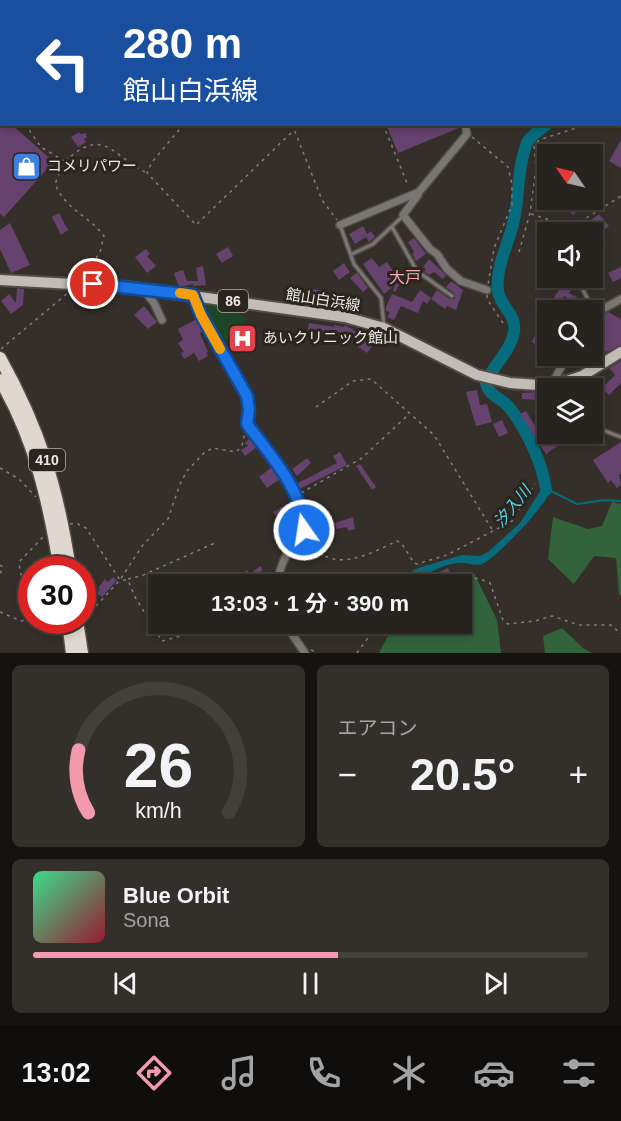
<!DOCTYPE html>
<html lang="ja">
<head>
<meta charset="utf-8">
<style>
  body { margin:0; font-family:Helvetica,"Noto Sans JP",sans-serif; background:#332f2b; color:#f1f3f6; height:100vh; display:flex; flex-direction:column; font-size:22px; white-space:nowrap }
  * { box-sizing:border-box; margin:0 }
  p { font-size:20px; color:#a4a4a4 }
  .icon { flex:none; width:33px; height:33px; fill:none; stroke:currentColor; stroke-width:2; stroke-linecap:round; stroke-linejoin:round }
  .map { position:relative; height:653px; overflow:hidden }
  .drawer { display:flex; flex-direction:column; gap:12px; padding:12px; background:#151310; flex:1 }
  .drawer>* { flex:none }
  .banner { position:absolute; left:0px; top:0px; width:621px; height:126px; box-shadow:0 3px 9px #0003,0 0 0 2px #43403c; background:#1a4fa0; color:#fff; overflow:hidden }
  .needle { width:39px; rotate:304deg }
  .tools { position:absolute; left:537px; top:144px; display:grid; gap:12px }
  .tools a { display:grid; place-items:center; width:66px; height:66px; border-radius:0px; background:#27231e; box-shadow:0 3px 9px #0003,0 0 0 2px #43403c; font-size:30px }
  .speed { position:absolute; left:18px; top:556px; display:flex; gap:12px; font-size:30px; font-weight:700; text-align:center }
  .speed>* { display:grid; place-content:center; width:78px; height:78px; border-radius:50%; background:#27231e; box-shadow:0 3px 9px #0003,0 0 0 2px #43403c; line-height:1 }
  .speed .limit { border:9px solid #d22; background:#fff; color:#111 }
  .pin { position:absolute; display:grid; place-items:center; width:51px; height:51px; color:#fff; margin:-26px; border:3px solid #fff; border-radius:50%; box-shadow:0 2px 6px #0007 }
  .me { position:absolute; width:66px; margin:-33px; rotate:347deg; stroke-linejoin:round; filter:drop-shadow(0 0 4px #0008) }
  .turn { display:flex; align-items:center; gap:21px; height:126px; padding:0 24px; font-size:27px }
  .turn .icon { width:78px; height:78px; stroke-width:2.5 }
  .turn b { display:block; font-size:42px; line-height:51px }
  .big { font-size:45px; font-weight:700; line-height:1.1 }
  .drawer .tile { flex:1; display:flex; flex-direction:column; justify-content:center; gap:9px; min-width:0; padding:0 21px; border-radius:9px; background:#332f2b }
  .drawer .dial { align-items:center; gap:0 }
  .dial svg { height:156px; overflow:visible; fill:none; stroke:#43403c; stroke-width:7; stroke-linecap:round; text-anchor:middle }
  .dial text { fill:#f1f3f6; stroke:none }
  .song { display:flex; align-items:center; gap:18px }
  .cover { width:72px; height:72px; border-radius:9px; background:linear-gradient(135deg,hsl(150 70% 55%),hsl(350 70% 35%)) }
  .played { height:6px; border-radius:3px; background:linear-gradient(90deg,#f39aac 55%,#43403c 55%) }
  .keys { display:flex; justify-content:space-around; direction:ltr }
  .heat { display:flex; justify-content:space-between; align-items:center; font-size:33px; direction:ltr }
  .drawer .tiles { flex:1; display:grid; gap:12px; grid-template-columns:1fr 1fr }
  .tile:last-child { grid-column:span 2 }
  .trip { position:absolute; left:148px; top:574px; width:324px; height:60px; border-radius:0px; background:#27231e; box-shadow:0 3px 9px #0003,0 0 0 2px #43403c; font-weight:700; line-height:60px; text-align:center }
  .tabs { display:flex; height:96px; justify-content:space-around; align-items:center; background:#100e0c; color:#a4a4a4 }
  .tabs .icon { width:42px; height:42px }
  .tabs .active { color:#f39aac }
  .tabs b { font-size:27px; color:#f1f3f6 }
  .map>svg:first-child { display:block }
</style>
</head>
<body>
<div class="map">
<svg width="621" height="653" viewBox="0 0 621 653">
  <rect width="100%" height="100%" fill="#342f28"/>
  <!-- green -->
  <polygon fill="#1c4625" points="198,300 239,306 240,314 247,320 221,345"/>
  <!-- forest -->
  <g fill="#32633b">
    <polygon points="612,502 621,504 621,596 619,594 616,558 594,556 574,584 548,559 553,517 588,529 602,526"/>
    <polygon points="474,573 497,620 501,653 379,653 394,624 462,624 462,585 450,585"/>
    <polygon points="562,628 584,649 592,653 545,653 543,636"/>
  </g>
  <!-- water -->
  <path fill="#066b7c" d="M 542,475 C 545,479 550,487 549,492 C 548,504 496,557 484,563 C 475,568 466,561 457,563 C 430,567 418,585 387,585 L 418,568 L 462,555 L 480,556 L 488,552 L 520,523 L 542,488 Z"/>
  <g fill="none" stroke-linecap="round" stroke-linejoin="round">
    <!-- stream -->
    <polyline stroke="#066b7c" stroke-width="2" points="547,489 577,504 604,500 621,501"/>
    <!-- river -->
    <g stroke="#066b7c" stroke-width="12">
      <polyline points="599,2 600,0"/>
      <path d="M 546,490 C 543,464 525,426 508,406 C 501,398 488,395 486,383 C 493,364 510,353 514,332 C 517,314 500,307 498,291 C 495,265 511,240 515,215 C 519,192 518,165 527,143 C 531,135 540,130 547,124"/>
    </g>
  </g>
  <!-- building -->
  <g fill="#66426e">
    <polygon points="0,124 11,124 55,163 49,171 47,169 4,217 0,214"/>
    <polygon points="386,124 457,124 459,128 398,153"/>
    <polygon points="79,132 80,134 86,133 87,138 84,139 86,142 78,147 71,137"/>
    <polygon points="621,140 621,168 609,161"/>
    <polygon points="597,166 604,173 592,184 592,170"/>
    <polygon points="543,177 548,178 544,201 549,202 547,212 537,210"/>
    <polygon points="574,200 584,200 574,215 567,211"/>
    <polygon points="59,213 68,230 61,235 52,217"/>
    <polygon points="599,214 609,226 597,236 606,243 603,247 600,247 592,239 592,232 573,232 584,222 586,224"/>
    <polygon points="10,223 30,265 11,273 0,249 0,230"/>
    <polygon points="363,226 367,234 371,231 375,237 369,242 366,237 355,244 349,234"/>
    <polygon points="414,238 426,254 416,261 412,254 414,252 408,242"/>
    <polygon points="228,247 233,256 222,263 216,254"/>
    <polygon points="146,249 150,254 147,256 156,266 147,273 135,257"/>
    <polygon points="372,258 379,267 387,262 393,271 398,275 399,273 404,277 395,292 393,291 395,285 384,294 363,264"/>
    <polygon points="429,259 446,275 443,279 434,272 429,275 424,271 426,269 423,267"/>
    <polygon points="344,263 350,272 339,280 333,271"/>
    <polygon points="203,266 206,285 193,286 193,284 179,287 174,273 183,270 187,281 198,281 196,268"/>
    <polygon points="621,267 621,278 613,282 608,273"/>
    <polygon points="357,273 368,288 363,292 350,278"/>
    <polygon points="555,278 567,278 576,284 569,293 578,298 575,303 564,296 558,306 566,310 549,310 544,307 550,300 552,301 563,283"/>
    <polygon points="451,281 463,290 456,310 447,306 445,309 431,299 437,290 450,299 455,299 455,294 446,287"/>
    <polygon points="17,288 24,289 23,305 11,314 1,301 9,294 16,303"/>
    <polygon points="313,289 323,291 320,302 311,300"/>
    <polygon points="420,290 431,298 427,304 423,301 418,313 401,306 394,320 387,317 390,312 386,311 386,307 392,294 412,302"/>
    <polygon points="144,306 157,322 148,329 134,315"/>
    <polygon points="608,312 621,319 621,345 606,352 602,350 598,357 591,361 580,356 592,356 592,325 595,320"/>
    <polygon points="197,319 203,331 200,333 208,352 206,353 208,356 199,361 194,353 184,359 181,353 184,352 178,343 183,340 178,329"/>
    <polygon points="309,323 334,327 334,325 344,327 345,325 368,339 372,332 380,335 367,353 357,346 361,341 350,334 346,340 340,336 341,333 329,330 328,335 307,333"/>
    <polygon points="538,328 546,333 538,346 532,342"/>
    <polygon points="244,329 253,336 245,346 232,340 238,332 240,334"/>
    <polygon points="621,361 621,383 609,395 595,381 597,379 605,385 615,375 609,368"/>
    <polygon points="477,390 480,405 487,404 492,422 476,426 466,392"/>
    <polygon points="539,392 539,400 522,399 522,393"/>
    <polygon points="526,411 540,434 548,429 548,434 574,434 546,454 520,414"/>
    <polygon points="502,420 508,433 499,437 493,424"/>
    <polygon points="250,438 257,447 245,456 241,450 248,446 245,443"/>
    <polygon points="621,442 621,474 619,475 621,485 617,488 611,480 608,483 593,460"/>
    <polygon points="340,452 347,465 299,489 296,484 337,463 333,456"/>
    <polygon points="307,458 311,463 297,476 292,469"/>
    <polygon points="360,464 376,487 372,490 356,466"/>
    <polygon points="272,467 280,479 267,488 259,477"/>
    <polygon points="292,501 300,526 299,529 289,535 273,512"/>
    <polygon points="353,517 355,529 348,531 347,527 336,529 335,523"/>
    <polygon points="260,566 263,570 258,574 259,575 245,584 239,576 247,570 250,574"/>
    <polygon points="448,568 450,573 436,580 438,583 435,585 414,585"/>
    <polygon points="113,577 117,580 102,597 97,593 100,589 98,588 105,579 108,582"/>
  </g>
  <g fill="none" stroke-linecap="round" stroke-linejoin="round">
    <defs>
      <g id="lane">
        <polyline points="340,225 354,264 381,298 384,326"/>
        <polyline points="392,227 417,271 452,296"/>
        <polyline points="352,254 373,244 403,216"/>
        <polyline points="578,279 587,298 589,310"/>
        <polyline points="592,426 621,437"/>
      </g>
      <g id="street">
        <polyline points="163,0 165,2"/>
        <polyline points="421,0 422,2"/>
        <polyline points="532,0 533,2"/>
        <polyline points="418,195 403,215 430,249 437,254 447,269 461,281 487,290"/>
        <polyline points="340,225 419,192 467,134 465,124"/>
        <polyline points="142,288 154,303 162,320"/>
        <path d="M 193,295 L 201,315 L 247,396 L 249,410 L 247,424 C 263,445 317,511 303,537 C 299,544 291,548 287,555 C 281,563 279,575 276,585"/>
        <polyline points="592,315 621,299"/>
        <polyline points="552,384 567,356"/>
        <polyline points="285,624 305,653"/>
      </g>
      <polyline id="primary" points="0,280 127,287 345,317 384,328 477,375 510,383 538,385 567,381 582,376 621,352"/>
      <g id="highway">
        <path d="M 0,358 C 40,430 58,489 70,570"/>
        <path d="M 0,380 C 35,439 49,503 60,570"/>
        <polyline points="68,621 72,653"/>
        <polyline points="77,621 82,653"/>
      </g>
    </defs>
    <!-- lane casing -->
    <use href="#lane" stroke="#514d46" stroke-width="6"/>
    <!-- street casing -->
    <use href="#street" stroke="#514d46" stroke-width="10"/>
    <!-- primary casing -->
    <use href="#primary" stroke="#514d46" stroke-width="14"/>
    <!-- highway casing -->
    <use href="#highway" stroke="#514d46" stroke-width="15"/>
    <!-- path -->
    <g stroke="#827e78" stroke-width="1.5" stroke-dasharray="3 4.5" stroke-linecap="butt">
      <polyline points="330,0 331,2"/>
      <polyline points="258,2 258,0"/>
      <polyline points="615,2 615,0"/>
      <polyline points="620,84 621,85"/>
      <polyline points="0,104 2,105"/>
      <path d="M 25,124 L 41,147 L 64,161 L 55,184 C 66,210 88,215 104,236 L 100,252 L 85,276"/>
      <polyline points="184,124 152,162 147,173 196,225 294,130"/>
      <polyline points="292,124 322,200 337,220"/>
      <polyline points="383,124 407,183"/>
      <polyline points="472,137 508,167 512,184 512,205 494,248 488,285"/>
      <path d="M 65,161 C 104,127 109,153 145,172"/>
      <polyline points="531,214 572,227 621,196"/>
      <polyline points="519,252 530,213 536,168 534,147 539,140 576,128 578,124"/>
      <polyline points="487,295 487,299 503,323"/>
      <polyline points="1,349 69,292"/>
      <polyline points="316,407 353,381 371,379 434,435 493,531"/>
      <polyline points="0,468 19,479 36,497"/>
      <polyline points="301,493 362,458 408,415"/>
      <polyline points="70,524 76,523 86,528 120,580 128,580 135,597 162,641 180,636 198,624"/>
      <path d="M 308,542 C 313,546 317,552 323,555 C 346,568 376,551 397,541 L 402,544 L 414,563 L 417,564 L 447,555 L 512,521 L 535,484"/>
      <polyline points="0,565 3,567 0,574"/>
      <polyline points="128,579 141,576 217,542"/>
      <path d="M 454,585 C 465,575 478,577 490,583 L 503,620 L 508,624 L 535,621 L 552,616 L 579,625 L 611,625 L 621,634"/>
      <polyline points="82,610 92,609 96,606 120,580 142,546 168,519 180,484 187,471 205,452 213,448 236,452 242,446 245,431"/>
      <polyline points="0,612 21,621 32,619"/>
      <polyline points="30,620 19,564 20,561 44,536"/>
      <polyline points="311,650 318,653"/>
      <polyline points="357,653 378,624"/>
    </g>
    <!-- lane -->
    <use href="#lane" stroke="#797673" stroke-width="3"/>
    <!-- street -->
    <use href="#street" stroke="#797673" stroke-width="7"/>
    <!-- primary -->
    <use href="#primary" stroke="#c3bcb6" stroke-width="10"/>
    <!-- highway -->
    <use href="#highway" stroke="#e0d8d0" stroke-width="12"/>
  </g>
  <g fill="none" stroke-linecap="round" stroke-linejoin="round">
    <defs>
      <path id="route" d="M 93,284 L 193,295 L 201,315 L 247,396 L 249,410 L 247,424 C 270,455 303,490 304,530"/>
    </defs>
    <!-- route casing -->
    <use href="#route" stroke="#114b97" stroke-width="15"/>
    <!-- route -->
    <use href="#route" stroke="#1a73e8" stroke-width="10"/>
    <!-- slow -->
    <polyline stroke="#f59e0b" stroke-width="10" points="180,293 193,295 201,315 220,349"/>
  </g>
  <!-- icons -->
  <defs>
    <symbol id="shop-square" viewBox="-11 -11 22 22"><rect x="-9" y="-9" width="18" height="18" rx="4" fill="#3f7fe0" stroke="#2a251e"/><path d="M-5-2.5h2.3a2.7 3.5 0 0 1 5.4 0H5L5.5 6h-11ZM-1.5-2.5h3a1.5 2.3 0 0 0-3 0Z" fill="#fff"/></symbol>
    <symbol id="hospital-square" viewBox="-11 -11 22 22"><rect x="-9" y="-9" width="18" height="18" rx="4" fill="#e0444e" stroke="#2a251e"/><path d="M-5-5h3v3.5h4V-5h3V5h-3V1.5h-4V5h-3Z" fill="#fff"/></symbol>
  </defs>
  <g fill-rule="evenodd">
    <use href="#shop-square" x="10" y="150" width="33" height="33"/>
    <use href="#hospital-square" x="226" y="322" width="33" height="33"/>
  </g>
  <g text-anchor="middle" stroke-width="6" stroke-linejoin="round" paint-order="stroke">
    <!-- shield labels -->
    <g fill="#2a251e" stroke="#b1aea8" stroke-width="1.5">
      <rect x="218" y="290" width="30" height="22" rx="4.5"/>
      <rect x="29" y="449" width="36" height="22" rx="4.5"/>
    </g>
    <g font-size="14" font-weight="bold" fill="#ebe8e3">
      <text x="233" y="306">86</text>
      <text x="47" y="465">410</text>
    </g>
    <!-- poi labels -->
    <g font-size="15" fill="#ebe8e3" stroke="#2a251e" text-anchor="start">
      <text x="47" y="171">コメリパワー</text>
      <text x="263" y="343">あいクリニック館山</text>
    </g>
    <!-- street labels -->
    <g font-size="15" fill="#ebe8e3" stroke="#2a251e">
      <text transform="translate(323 300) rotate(9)" y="5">館山白浜線</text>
    </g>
    <!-- neighbourhood labels -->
    <g font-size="16" fill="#f9a6b7" stroke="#2a251e">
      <text x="405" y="283">大戸</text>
    </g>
    <!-- water labels -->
    <g font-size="16" font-style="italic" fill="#59d4ed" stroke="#2a251e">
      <text transform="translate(512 506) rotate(-51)" y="6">汐入川</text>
    </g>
  </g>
</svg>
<div class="tools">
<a><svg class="needle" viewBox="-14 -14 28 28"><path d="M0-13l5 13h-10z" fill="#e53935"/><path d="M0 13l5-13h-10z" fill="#a4a4a4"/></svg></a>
<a><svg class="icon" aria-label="sound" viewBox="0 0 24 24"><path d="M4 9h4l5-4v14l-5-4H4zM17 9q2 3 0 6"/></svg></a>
<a><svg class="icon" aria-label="search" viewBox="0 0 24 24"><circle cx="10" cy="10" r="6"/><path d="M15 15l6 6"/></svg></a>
<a><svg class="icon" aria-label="layers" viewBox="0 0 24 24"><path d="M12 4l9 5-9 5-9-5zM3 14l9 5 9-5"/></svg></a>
</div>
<div class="speed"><div class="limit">30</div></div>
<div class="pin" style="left:93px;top:284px;background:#d93025"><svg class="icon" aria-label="arrive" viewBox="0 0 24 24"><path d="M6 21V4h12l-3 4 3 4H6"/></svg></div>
<svg class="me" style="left:304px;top:530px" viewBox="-20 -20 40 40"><circle r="17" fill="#1a73e8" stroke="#fff" stroke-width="3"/><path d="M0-11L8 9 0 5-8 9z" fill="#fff"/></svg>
<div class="trip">13:03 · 1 分 · 390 m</div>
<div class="banner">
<div class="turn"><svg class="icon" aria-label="left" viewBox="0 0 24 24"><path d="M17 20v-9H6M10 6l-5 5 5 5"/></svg><div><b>280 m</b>館山白浜線</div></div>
</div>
</div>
<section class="drawer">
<div class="tiles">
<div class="tile dial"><svg viewBox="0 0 100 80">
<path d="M14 69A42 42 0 1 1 86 69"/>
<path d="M14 69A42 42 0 0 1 9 37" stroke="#f39aac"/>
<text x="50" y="56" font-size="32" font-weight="700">26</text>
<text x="50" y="72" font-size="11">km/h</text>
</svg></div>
<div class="tile"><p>エアコン</p>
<div class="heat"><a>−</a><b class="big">20.5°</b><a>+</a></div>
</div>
<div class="tile">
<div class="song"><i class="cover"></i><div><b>Blue Orbit</b><p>Sona</p></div></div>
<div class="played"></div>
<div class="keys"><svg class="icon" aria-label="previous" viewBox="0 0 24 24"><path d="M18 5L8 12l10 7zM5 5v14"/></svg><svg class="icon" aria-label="pause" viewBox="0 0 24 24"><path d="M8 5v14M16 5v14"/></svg><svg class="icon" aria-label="next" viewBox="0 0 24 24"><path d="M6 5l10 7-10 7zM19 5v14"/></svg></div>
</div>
</div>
</section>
<nav class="tabs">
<b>13:02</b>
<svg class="icon active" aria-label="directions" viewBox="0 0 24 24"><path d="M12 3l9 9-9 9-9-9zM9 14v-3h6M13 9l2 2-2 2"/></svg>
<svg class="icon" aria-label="music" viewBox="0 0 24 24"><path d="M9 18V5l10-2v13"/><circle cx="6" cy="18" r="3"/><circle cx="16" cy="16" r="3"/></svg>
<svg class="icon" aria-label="phone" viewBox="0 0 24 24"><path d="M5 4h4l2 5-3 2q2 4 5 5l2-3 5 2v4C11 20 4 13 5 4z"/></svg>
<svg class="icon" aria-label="climate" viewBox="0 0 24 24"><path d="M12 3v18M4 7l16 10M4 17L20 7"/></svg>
<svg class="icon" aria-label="car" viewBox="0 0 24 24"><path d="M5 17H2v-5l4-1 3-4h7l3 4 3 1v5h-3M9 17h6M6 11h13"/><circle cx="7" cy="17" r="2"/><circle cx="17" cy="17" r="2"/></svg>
<svg class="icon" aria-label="filters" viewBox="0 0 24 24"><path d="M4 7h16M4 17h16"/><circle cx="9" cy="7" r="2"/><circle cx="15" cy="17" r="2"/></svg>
</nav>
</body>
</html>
